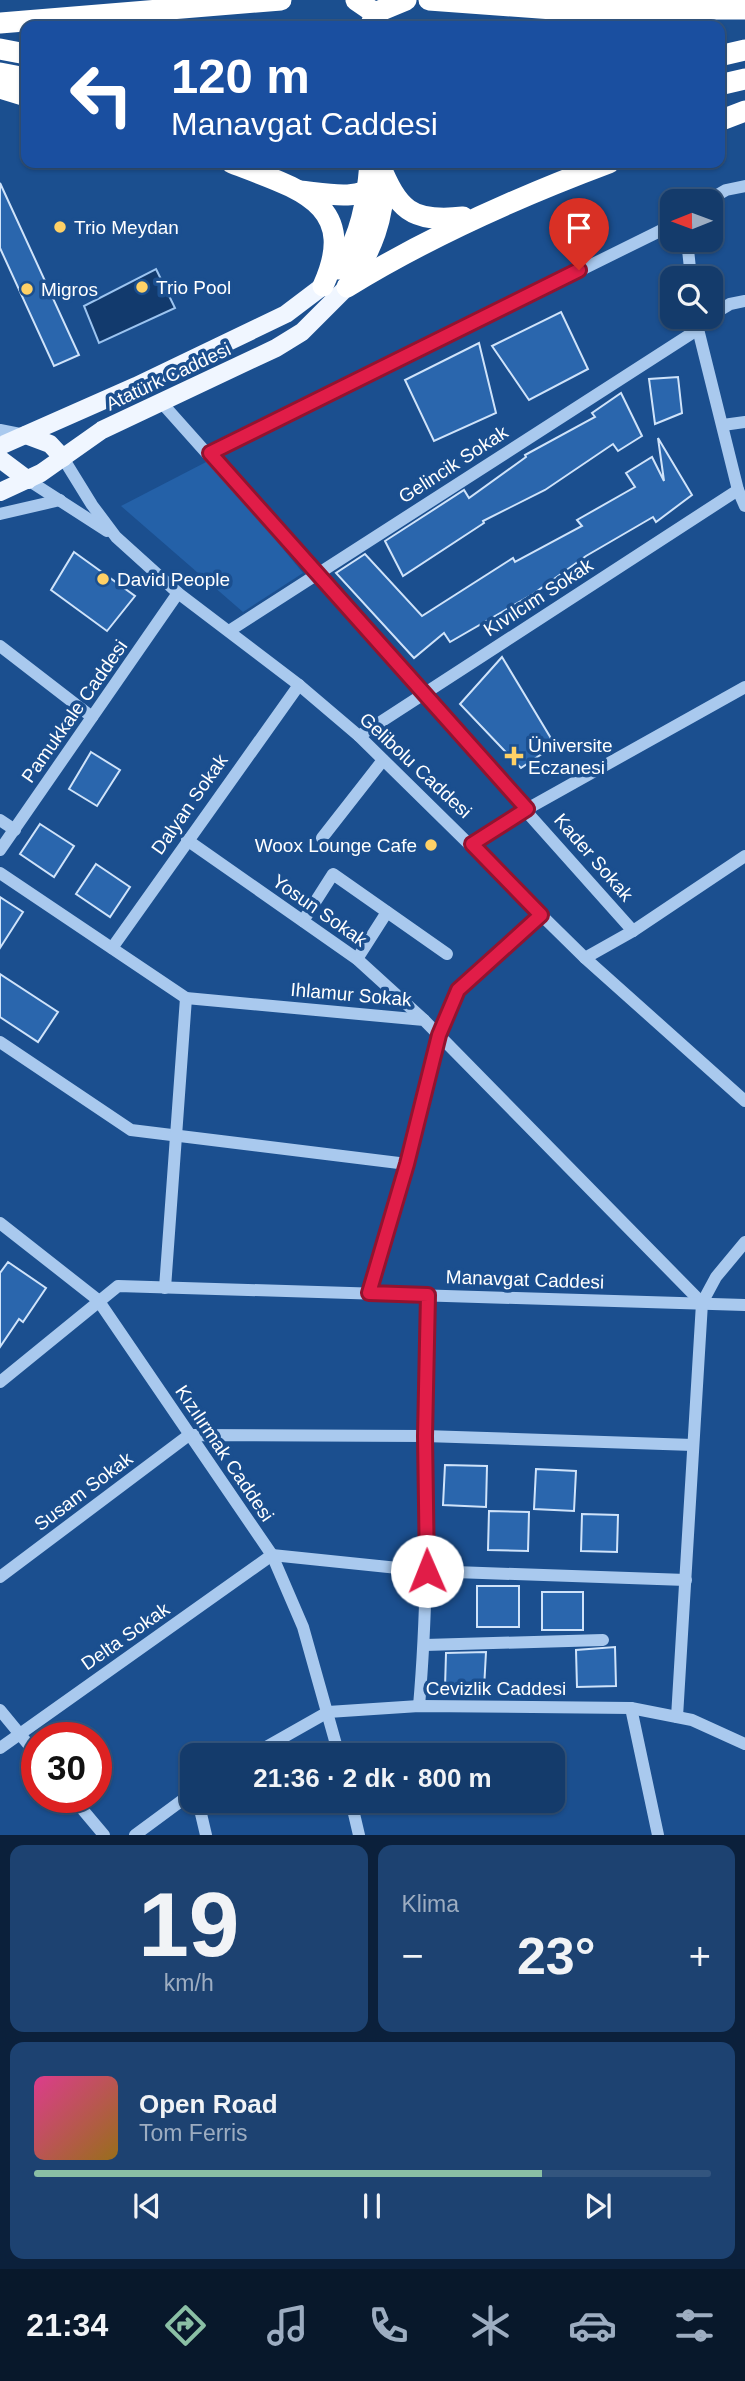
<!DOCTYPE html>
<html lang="tr">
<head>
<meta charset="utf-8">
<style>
  body { margin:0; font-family:Arial,sans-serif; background:#1d4271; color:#f1f3f6; height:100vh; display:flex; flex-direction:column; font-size:26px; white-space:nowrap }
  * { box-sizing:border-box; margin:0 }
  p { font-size:23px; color:#9dadc1 }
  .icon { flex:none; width:38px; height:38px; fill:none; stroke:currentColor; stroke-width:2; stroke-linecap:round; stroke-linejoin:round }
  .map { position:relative; height:1835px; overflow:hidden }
  .side { display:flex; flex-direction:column; gap:10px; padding:10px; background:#0b203b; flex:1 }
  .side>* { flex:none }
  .hud { position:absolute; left:21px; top:21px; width:704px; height:147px; border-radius:14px; box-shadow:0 2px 5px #0004,0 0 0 2px #33557e; background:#1a4fa0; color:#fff; overflow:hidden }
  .needle { width:46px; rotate:269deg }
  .buttons { position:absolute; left:660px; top:189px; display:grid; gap:14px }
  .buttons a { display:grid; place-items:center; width:63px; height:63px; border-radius:14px; background:#143b6b; box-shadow:0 2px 5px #0004,0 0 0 2px #33557e; font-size:35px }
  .speed { position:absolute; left:21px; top:1722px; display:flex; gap:14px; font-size:35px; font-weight:700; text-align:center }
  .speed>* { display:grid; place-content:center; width:91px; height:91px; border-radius:50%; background:#143b6b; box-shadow:0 2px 5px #0004,0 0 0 2px #33557e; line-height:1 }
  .speed .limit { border:10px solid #d22; background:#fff; color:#111 }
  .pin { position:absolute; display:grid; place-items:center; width:60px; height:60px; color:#fff; margin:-72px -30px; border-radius:50% 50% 50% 0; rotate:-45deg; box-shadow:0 0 7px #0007 }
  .pin .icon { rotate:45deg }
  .me { position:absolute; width:77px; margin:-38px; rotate:359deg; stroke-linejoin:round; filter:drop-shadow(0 0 5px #0008) }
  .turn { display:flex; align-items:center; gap:24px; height:147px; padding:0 35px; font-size:32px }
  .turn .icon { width:91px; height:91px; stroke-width:2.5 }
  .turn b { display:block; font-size:49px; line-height:60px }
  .big { font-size:52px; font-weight:700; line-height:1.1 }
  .side .tile { flex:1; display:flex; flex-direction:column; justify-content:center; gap:10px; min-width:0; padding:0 24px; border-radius:14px; background:#1d4271 }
  .side .dial { align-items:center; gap:0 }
  .dial b { font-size:91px; line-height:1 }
  .song { display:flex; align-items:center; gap:21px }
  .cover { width:84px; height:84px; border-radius:10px; background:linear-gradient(135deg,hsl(330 70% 55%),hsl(40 70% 35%)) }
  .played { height:7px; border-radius:4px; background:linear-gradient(90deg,#8abfa5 75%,#33557e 75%) }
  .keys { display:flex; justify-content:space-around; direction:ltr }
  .heat { display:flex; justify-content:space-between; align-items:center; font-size:38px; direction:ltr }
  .side .tiles { flex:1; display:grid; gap:10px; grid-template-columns:1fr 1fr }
  .tile:last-child { grid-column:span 2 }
  .trip { position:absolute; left:180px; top:1743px; width:385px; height:70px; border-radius:14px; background:#143b6b; box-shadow:0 2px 5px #0004,0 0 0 2px #33557e; font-weight:700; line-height:70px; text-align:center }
  .dock { display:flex; height:112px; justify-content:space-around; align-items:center; background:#08182b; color:#9dadc1 }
  .dock .icon { width:49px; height:49px }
  .dock .current { color:#8abfa5 }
  .dock b { font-size:32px; color:#f1f3f6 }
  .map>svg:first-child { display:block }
</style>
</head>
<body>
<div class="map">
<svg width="745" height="1835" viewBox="0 0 745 1835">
  <rect width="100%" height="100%" fill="#1b4f8f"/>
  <!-- green -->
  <polygon fill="#2461a8" points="210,460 303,573 243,612 121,506"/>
  <!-- water -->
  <polygon fill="#123a6d" stroke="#9cc4f0" stroke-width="2" points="156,269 175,308 99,343 84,306"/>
  <!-- building -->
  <g fill="#2a66ad" stroke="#cfe3fa" stroke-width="2">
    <polygon points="0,183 79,355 54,366 0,248"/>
    <polygon points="561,312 588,369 529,400 492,346"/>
    <polygon points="479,343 496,413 434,441 405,380"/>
    <polygon points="678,377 682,413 655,424 649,379"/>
    <polygon points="621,393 642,436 618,451 613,444 545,490 483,521 484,523 403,576 385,541 464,490 469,498 526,457 525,455 595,417 592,413"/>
    <polygon points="658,438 692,495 656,522 653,517 586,556 533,594 450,642 444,633 414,658 336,573 365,554 422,616 513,558 515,562 582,526 577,520 635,487 626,473 652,457 664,481"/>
    <polygon points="74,552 135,596 107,631 51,590"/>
    <polygon points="502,657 555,745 521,768 460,704"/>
    <polygon points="91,752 120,770 97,806 69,789"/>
    <polygon points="40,824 74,846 54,877 20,854"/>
    <polygon points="96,864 130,887 110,917 76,894"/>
    <polygon points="0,897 23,912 0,948"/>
    <polygon points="0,974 58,1012 38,1042 0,1017"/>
    <polygon points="8,1262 46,1288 23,1322 19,1319 0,1347 0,1273"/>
    <polygon points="445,1465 487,1466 486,1507 443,1505"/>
    <polygon points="536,1469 576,1471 574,1511 534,1509"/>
    <polygon points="489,1511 529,1512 528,1551 488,1550"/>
    <polygon points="582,1514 618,1515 617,1552 581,1551"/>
    <rect x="477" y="1586" width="42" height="41"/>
    <rect x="542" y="1592" width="41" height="38"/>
    <polygon points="615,1647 616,1686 577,1687 576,1650"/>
    <polygon points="486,1652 484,1689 445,1688 446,1653"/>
  </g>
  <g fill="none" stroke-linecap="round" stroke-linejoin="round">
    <!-- minor -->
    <g stroke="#a9c9ee" stroke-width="12">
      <polyline points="707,201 726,190 745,186"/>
      <polyline points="687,240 691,278"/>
      <polyline points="710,316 730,304 745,301"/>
      <polyline points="695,317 738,490 745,506"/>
      <polyline points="161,402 633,931"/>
      <polyline points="723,425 745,422"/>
      <polyline points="0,430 25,435"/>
      <polyline points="210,453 672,225"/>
      <polyline points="63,458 92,505 116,537 178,593 299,685 359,736 585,958 745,1101"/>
      <polyline points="28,480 107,531"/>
      <polyline points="0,514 60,500"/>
      <polyline points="229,631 697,330 710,317"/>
      <polyline points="0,646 92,717"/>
      <polyline points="359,736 738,490"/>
      <polyline points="0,820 15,830"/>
      <polyline points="322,838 383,760"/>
      <polyline points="187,840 357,959 424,1020"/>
      <polyline points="472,844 527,809 745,687"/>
      <polyline points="0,850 178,593"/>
      <polyline points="0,873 186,998 424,1020 702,1303"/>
      <polyline points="303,921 333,874 447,954"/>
      <polyline points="112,948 299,685"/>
      <polyline points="585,958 633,931 745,856"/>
      <polyline points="357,959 387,912"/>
      <polyline points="0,1042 131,1130 407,1164"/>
      <polyline points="0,1223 98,1300 272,1555 303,1627 339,1755"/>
      <polyline points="165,1288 186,998"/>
      <polyline points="369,1293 407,1164 439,1035 458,990 541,915"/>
      <polyline points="0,1382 118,1286 745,1305"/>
      <polyline points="0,1577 189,1435 425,1436 693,1445"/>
      <polyline points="425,1645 603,1640"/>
      <path d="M 419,1706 C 431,1570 425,1432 428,1295"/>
      <polyline points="631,1708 658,1835"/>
      <polyline points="0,1710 37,1755"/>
      <polyline points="677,1717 702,1303 716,1277 745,1242"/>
      <polyline points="0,1748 272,1555 427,1571 686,1580"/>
      <polyline points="252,1755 328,1712 419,1706 631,1708 692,1720 745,1744"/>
      <polyline points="72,1797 104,1835"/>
      <polyline points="198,1801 206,1835"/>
      <polyline points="351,1801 359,1835"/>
      <polyline points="135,1835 192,1793"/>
    </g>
    <!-- major -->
    <g stroke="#f0f6ff" stroke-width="18">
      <polyline points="26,435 50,444 63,458"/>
      <polyline points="0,446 136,386 286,314 323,286"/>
      <polyline points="0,459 28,480"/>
      <polyline points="0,492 41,473 102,430 276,348 302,332 347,287"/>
    </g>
    <!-- highway -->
    <g stroke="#fff" stroke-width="21">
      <polyline points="356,0 372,11 380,26"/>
      <polyline points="429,0 553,9 745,9"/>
      <polyline points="0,23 281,0"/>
      <polyline points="370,26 377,12 406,0"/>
      <polyline points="0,49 26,54"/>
      <polyline points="719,56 745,50"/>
      <polyline points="0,73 26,78"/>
      <polyline points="719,85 745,79"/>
      <polyline points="0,88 26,96"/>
      <polyline points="719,121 745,111"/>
      <path d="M 232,163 C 295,188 361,202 323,286"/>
      <path d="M 379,163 C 398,209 410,223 463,217"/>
      <path d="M 300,191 C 322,193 360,202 377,184"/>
      <path d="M 338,269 C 361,239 367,200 370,163"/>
      <path d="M 350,282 C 372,250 384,218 384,179"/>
      <path d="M 347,287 C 430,236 518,197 609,163"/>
    </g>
  </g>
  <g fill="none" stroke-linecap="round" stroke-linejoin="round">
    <defs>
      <polyline id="route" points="427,1571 425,1436 428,1295 369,1293 407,1164 439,1035 458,990 541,915 472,844 527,809 210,453 579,270"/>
    </defs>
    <!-- route casing -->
    <use href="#route" stroke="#92132f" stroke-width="18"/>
    <!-- route -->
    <use href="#route" stroke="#e11d48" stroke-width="12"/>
  </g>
  <!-- markers -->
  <g fill="#ffd166" stroke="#1b4f8f" stroke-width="2.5">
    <circle cx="60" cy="227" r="7"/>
    <circle cx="142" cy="287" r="7"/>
    <circle cx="27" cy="289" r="7"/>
    <circle cx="103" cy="579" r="7"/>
    <path d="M510.5 745.5h7v7h7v7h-7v7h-7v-7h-7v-7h7z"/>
    <circle cx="431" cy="845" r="7"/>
  </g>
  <g text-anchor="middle" stroke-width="7" stroke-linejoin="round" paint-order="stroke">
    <!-- poi labels -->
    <g font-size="19" fill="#fff" stroke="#1b4f8f" text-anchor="start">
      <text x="74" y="234">Trio Meydan</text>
      <text x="156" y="294">Trio Pool</text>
      <text x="41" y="296">Migros</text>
      <text x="117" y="586">David People</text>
      <text x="528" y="752">Üniversite<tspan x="528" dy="22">Eczanesi</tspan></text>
      <text x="417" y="852" text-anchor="end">Woox Lounge Cafe</text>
    </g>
    <!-- street labels -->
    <g font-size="19" fill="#fff" stroke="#1b4f8f">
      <text transform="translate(168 376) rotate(-25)" y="7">Atatürk Caddesi</text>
      <text transform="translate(453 464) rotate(-33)" y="7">Gelincik Sokak</text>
      <text transform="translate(538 597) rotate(-33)" y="7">Kıvılcım Sokak</text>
      <text transform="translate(74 711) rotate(-55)" y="7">Pamukkale Caddesi</text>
      <text transform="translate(416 765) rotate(43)" y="7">Gelibolu Caddesi</text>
      <text transform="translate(189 804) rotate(-55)" y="7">Dalyan Sokak</text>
      <text transform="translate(594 857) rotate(49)" y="7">Kader Sokak</text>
      <text transform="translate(320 910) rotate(35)" y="7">Yosun Sokak</text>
      <text transform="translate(351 994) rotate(5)" y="7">Ihlamur Sokak</text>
      <text transform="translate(525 1279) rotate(2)" y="7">Manavgat Caddesi</text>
      <text transform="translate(225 1453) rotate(56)" y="7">Kızılırmak Caddesi</text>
      <text transform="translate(83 1491) rotate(-37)" y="7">Susam Sokak</text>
      <text transform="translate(125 1636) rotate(-35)" y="7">Delta Sokak</text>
      <text x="496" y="1695">Cevizlik Caddesi</text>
    </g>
  </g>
</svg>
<div class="buttons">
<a><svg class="needle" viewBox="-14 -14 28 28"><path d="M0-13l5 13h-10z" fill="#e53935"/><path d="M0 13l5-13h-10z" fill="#9dadc1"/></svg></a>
<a><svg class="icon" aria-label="search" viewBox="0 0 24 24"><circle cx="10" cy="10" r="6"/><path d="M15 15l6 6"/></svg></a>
</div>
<div class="speed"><div class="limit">30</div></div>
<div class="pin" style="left:579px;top:270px;background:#d93025"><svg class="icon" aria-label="arrive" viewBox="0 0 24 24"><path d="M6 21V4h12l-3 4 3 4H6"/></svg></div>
<svg class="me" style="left:427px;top:1571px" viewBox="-20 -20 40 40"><circle r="19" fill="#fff"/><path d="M0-13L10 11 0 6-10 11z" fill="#e11d48"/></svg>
<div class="trip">21:36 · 2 dk · 800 m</div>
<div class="hud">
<div class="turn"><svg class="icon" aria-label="left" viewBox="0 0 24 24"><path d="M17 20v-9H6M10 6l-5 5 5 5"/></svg><div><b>120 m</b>Manavgat Caddesi</div></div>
</div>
</div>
<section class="side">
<div class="tiles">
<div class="tile dial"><b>19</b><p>km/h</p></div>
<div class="tile"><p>Klima</p>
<div class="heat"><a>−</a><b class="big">23°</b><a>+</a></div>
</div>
<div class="tile">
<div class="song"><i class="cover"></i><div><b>Open Road</b><p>Tom Ferris</p></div></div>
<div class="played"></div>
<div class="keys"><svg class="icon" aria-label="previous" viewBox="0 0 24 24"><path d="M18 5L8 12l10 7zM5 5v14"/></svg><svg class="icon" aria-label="pause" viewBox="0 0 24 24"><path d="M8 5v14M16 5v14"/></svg><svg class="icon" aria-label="next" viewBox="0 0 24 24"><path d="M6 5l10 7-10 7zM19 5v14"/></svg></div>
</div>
</div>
</section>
<nav class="dock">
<b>21:34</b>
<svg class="icon current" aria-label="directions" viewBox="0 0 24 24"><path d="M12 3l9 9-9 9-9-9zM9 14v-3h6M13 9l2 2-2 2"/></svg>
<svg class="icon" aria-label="music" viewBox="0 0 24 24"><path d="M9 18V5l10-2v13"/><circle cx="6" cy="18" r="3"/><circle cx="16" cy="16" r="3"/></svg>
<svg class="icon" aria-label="phone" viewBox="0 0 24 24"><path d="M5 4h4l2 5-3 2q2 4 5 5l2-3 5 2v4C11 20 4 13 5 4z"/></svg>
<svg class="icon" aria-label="climate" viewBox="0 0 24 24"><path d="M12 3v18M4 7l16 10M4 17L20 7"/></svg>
<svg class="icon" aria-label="car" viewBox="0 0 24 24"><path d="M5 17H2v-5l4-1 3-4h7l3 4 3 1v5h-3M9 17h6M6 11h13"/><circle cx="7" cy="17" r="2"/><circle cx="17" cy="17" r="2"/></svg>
<svg class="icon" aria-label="filters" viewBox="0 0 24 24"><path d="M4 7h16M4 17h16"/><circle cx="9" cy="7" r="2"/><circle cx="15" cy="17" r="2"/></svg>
</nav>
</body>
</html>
